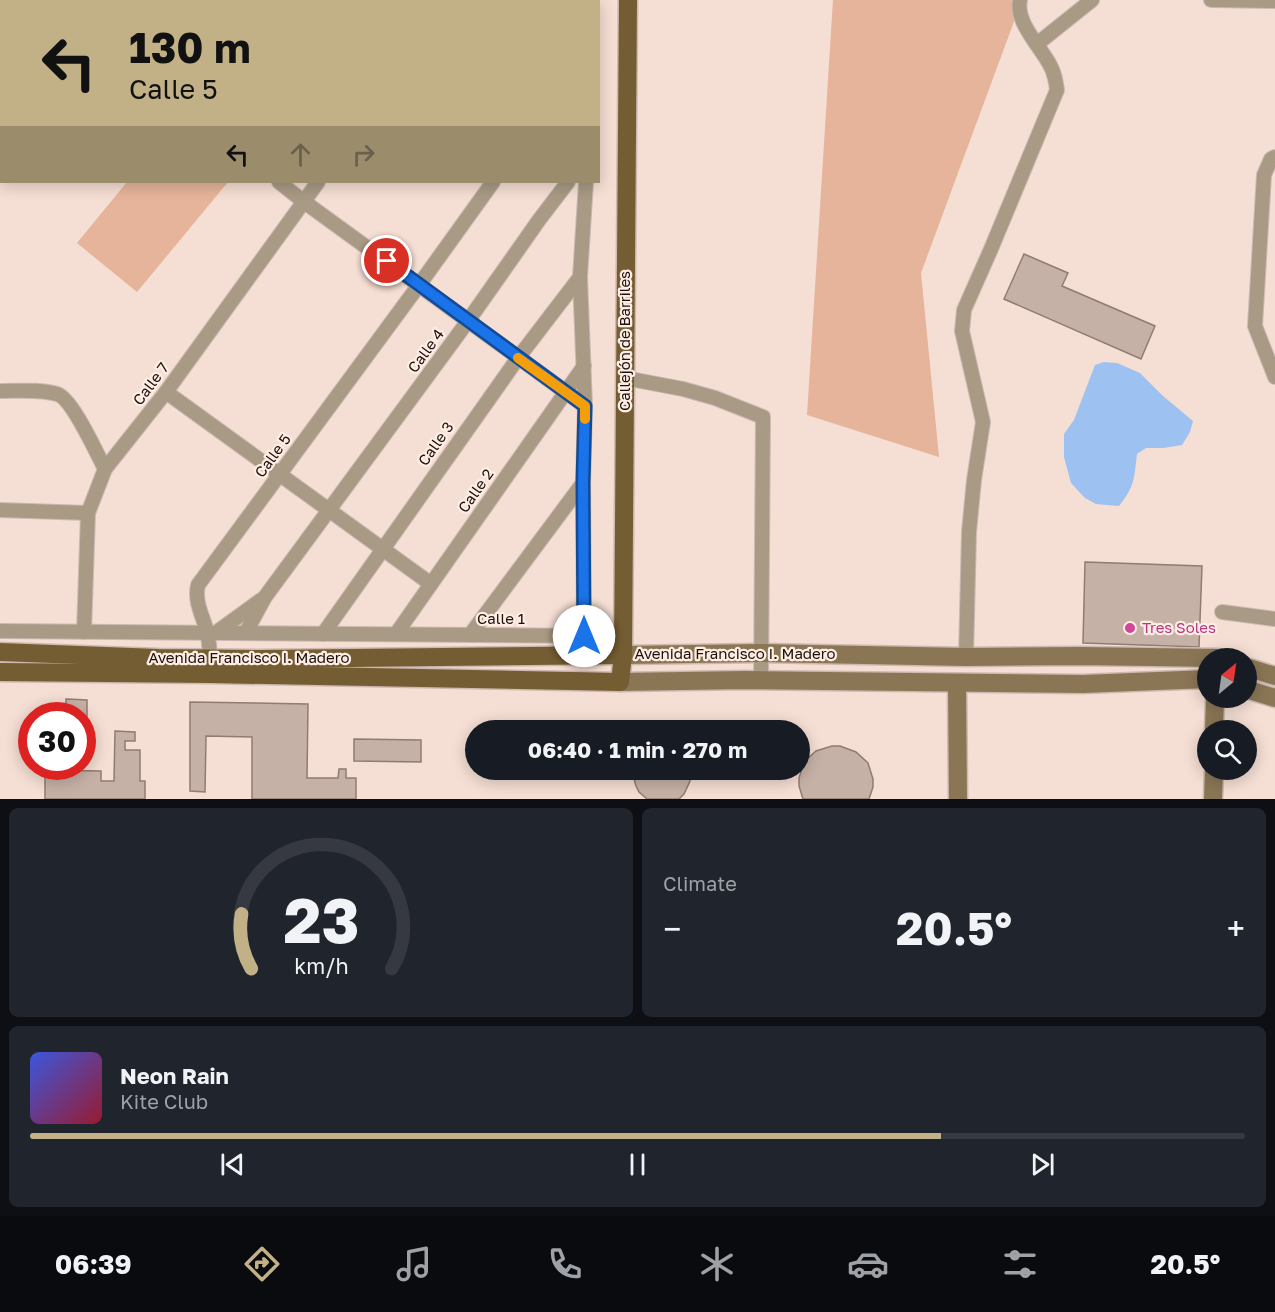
<!DOCTYPE html>
<html lang="en">
<head>
<meta charset="utf-8">
<style>
  body { margin:0; font-family:"Golos Text",sans-serif; background:#20242c; color:#f1f3f6; height:100vh; display:flex; flex-direction:column; font-size:22px; white-space:nowrap }
  * { box-sizing:border-box; margin:0 }
  p { font-size:20px; color:#9ea1a6 }
  .icon { flex:none; width:33px; height:33px; fill:none; stroke:currentColor; stroke-width:2; stroke-linecap:round; stroke-linejoin:round }
  .map { position:relative; height:799px; overflow:hidden }
  .drawer { display:flex; flex-direction:column; gap:9px; padding:9px; background:#0d0f14; flex:1 }
  .drawer>* { flex:none }
  .guide { position:absolute; left:0px; top:0px; width:600px; height:183px; box-shadow:0 3px 15px #0003; background:#c2b087; color:#111; overflow:hidden }
  .needle { width:39px; rotate:29deg }
  .controls { position:absolute; left:1197px; top:648px; display:grid; gap:12px }
  .controls a { display:grid; place-items:center; width:60px; height:60px; border-radius:50%; background:#171b24; box-shadow:0 3px 15px #0003; font-size:30px }
  .speed { position:absolute; left:18px; top:702px; display:flex; gap:12px; font-size:30px; font-weight:700; text-align:center }
  .speed>* { display:grid; place-content:center; width:78px; height:78px; border-radius:50%; background:#171b24; box-shadow:0 3px 15px #0003; line-height:1 }
  .speed .limit { border:9px solid #d22; background:#fff; color:#111 }
  .pin { position:absolute; display:grid; place-items:center; width:51px; height:51px; color:#fff; margin:-26px; border:3px solid #fff; border-radius:50%; box-shadow:0 2px 6px #0007 }
  .me { position:absolute; width:66px; margin:-33px; rotate:0deg; stroke-linejoin:round; filter:drop-shadow(0 0 4px #0008) }
  .turn { display:flex; align-items:center; gap:21px; height:126px; padding:0 30px; font-size:27px }
  .turn .icon { width:78px; height:78px; stroke-width:2.5 }
  .turn b { display:block; font-size:42px; line-height:51px }
  .lanes { display:flex; align-items:center; height:57px; padding:0 30px; background:#0003; justify-content:center; gap:30px; direction:ltr }
  .lanes .off { opacity:.35 }
  .big { font-size:45px; font-weight:700; line-height:1.1 }
  .drawer .tile { flex:1; display:flex; flex-direction:column; justify-content:center; gap:9px; min-width:0; padding:0 21px; border-radius:9px; background:#20242c }
  .drawer .dial { align-items:center; gap:0 }
  .dial svg { height:156px; overflow:visible; fill:none; stroke:#363941; stroke-width:7; stroke-linecap:round; text-anchor:middle }
  .dial text { fill:#f1f3f6; stroke:none }
  .song { display:flex; align-items:center; gap:18px }
  .cover { width:72px; height:72px; border-radius:9px; background:linear-gradient(135deg,hsl(230 70% 55%),hsl(350 70% 35%)) }
  .played { height:6px; border-radius:3px; background:linear-gradient(90deg,#c2b087 75%,#363941 75%) }
  .keys { display:flex; justify-content:space-around; direction:ltr }
  .heat { display:flex; justify-content:space-between; align-items:center; font-size:33px; direction:ltr }
  .drawer .tiles { flex:1; display:grid; gap:9px; grid-template-columns:1fr 1fr }
  .tile:last-child { grid-column:span 2 }
  .trip { position:absolute; left:465px; top:720px; width:345px; height:60px; border-radius:30px; background:#171b24; box-shadow:0 3px 15px #0003; font-weight:700; line-height:60px; text-align:center }
  .tab-bar { display:flex; height:96px; justify-content:space-around; align-items:center; background:#090b0e; color:#9ea1a6 }
  .tab-bar .icon { width:42px; height:42px }
  .tab-bar .selected { color:#c2b087 }
  .tab-bar b { font-size:27px; color:#f1f3f6 }
  .map>svg:first-child { display:block }
</style>
</head>
<body>
<div class="map">
<svg width="1275" height="799" viewBox="0 0 1275 799">
  <rect width="100%" height="100%" fill="#f5ded3"/>
  <!-- green -->
  <g fill="#e6b49a">
    <polygon points="833,0 1022,0 921,273 939,457 807,415"/>
    <polygon points="127,182 228,182 137,292 77,243"/>
  </g>
  <!-- water -->
  <path fill="#9dc1f1" d="M 1104,362 L 1117,363 L 1140,373 L 1163,396 L 1193,421 L 1190,432 L 1182,445 L 1163,448 L 1146,448 L 1137,454 C 1134,479 1135,486 1119,506 L 1096,504 L 1085,498 L 1071,483 L 1064,457 L 1064,434 L 1074,420 L 1095,365 Z"/>
  <!-- building -->
  <g fill="#c6b1a6" stroke="#907c72" stroke-width="1.5">
    <polygon points="1024,254 1068,273 1062,286 1155,326 1141,359 1004,299"/>
    <polygon points="1085,562 1202,566 1199,647 1083,643"/>
    <polygon points="66,699 87,700 87,758 82,758 82,716 66,716"/>
    <polygon points="190,702 308,704 307,778 338,778 339,769 346,769 346,778 356,778 356,799 252,799 252,737 206,736 205,792 190,791"/>
    <polygon points="115,731 135,732 135,741 125,741 125,750 140,750 140,781 145,781 145,799 45,799 45,770 101,771 101,781 114,781"/>
    <polygon points="354,739 421,740 421,762 354,761"/>
    <polygon points="832,746 840,746 856,752 868,763 873,779 873,787 869,799 803,799 799,786 799,778 804,762 816,751"/>
    <polygon points="635,770 689,770 690,781 684,794 679,799 647,799 639,792 636,786 634,779"/>
  </g>
  <g fill="none" stroke-linecap="round" stroke-linejoin="round">
    <defs>
      <g id="street">
        <polyline points="1211,0 1275,1"/>
        <polyline points="1037,44 1092,0"/>
        <polyline points="0,112 2,109"/>
        <polyline points="1275,157 1271,159 1264,175 1255,326 1275,377"/>
        <polyline points="279,182 303,201 585,406"/>
        <polyline points="625,378 683,389 715,398 763,417 761,681"/>
        <path d="M 0,391 C 17,391 41,389 57,394 C 72,398 97,454 105,469"/>
        <polyline points="166,392 431,584"/>
        <polyline points="0,510 88,513"/>
        <polyline points="1222,612 1275,619"/>
        <polyline points="0,631 584,636 583,483 585,406 580,277 586,182"/>
        <polyline points="84,632 88,513 105,469 166,392 318,182"/>
        <polyline points="217,632 261,600"/>
        <polyline points="246,632 265,597 468,321 539,220 568,182"/>
        <polyline points="323,634 518,358 580,277"/>
        <polyline points="396,634 584,366"/>
        <polyline points="470,635 583,483"/>
        <path d="M 966,657 L 969,532 L 974,480 L 983,422 L 962,331 L 964,310 L 991,249 L 1057,90 C 1056,82 1055,75 1051,67 C 1042,48 1015,23 1020,0"/>
        <path d="M 210,666 C 210,655 210,643 207,632 C 203,616 194,602 198,585 L 419,285 L 493,182"/>
      </g>
      <g id="secondary">
        <polyline points="623,655 761,653 966,657 1080,656 1218,658"/>
        <polyline points="1246,667 1275,676"/>
        <polyline points="620,682 745,680 1083,684 1208,679"/>
        <polyline points="957,683 958,799"/>
        <polyline points="1246,689 1275,698"/>
        <polyline points="1214,730 1215,698"/>
        <polyline points="1213,799 1214,770"/>
      </g>
      <g id="primary">
        <polyline points="0,652 158,658 261,659 623,655"/>
        <polyline points="0,672 210,674 620,682 623,655 628,0"/>
      </g>
    </defs>
    <!-- street casing -->
    <use href="#street" stroke="#cdb9b0" stroke-width="16"/>
    <!-- secondary casing -->
    <use href="#secondary" stroke="#cdb9b0" stroke-width="21"/>
    <!-- primary casing -->
    <use href="#primary" stroke="#cdb9b0" stroke-width="21"/>
    <!-- street -->
    <use href="#street" stroke="#a89a84" stroke-width="14"/>
    <!-- secondary -->
    <use href="#secondary" stroke="#8a7655" stroke-width="18"/>
    <!-- primary -->
    <use href="#primary" stroke="#755d33" stroke-width="18"/>
  </g>
  <g fill="none" stroke-linecap="round" stroke-linejoin="round">
    <defs>
      <polyline id="route" points="387,261 585,406 583,483 584,636"/>
    </defs>
    <!-- route casing -->
    <use href="#route" stroke="#114b97" stroke-width="15"/>
    <!-- route -->
    <use href="#route" stroke="#1a73e8" stroke-width="10"/>
    <!-- slow -->
    <polyline stroke="#f59e0b" stroke-width="10" points="518,358 585,406 585,419"/>
  </g>
  <!-- markers -->
  <circle fill="#d1479c" stroke="#ffede3" stroke-width="2" cx="1130" cy="628" r="6"/>
  <g text-anchor="middle" stroke-width="4.5" stroke-linejoin="round" paint-order="stroke">
    <!-- street labels -->
    <g font-size="15" fill="#19120e" stroke="#ffede3">
      <text transform="translate(625 341) rotate(-90)" y="5">Callejón de Barriles</text>
      <text transform="translate(426 351) rotate(-54)" y="5">Calle 4</text>
      <text transform="translate(151 384) rotate(-53)" y="5">Calle 7</text>
      <text transform="translate(436 444) rotate(-55)" y="5">Calle 3</text>
      <text transform="translate(273 456) rotate(-54)" y="5">Calle 5</text>
      <text transform="translate(476 491) rotate(-55)" y="5">Calle 2</text>
      <text x="501" y="624">Calle 1</text>
      <text x="735" y="659">Avenida Francisco I. Madero</text>
      <text x="249" y="663">Avenida Francisco I. Madero</text>
    </g>
    <!-- hotel labels -->
    <g font-size="15" fill="#b23c85" stroke="#ffede3" text-anchor="start">
      <text x="1142" y="633">Tres Soles</text>
    </g>
  </g>
</svg>
<div class="controls">
<a><svg class="needle" viewBox="-14 -14 28 28"><path d="M0-13l5 13h-10z" fill="#e53935"/><path d="M0 13l5-13h-10z" fill="#9ea1a6"/></svg></a>
<a><svg class="icon" aria-label="search" viewBox="0 0 24 24"><circle cx="10" cy="10" r="6"/><path d="M15 15l6 6"/></svg></a>
</div>
<div class="speed"><div class="limit">30</div></div>
<div class="pin" style="left:387px;top:261px;background:#d93025"><svg class="icon" aria-label="arrive" viewBox="0 0 24 24"><path d="M6 21V4h12l-3 4 3 4H6"/></svg></div>
<svg class="me" style="left:584px;top:636px" viewBox="-20 -20 40 40"><circle r="19" fill="#fff"/><path d="M0-13L10 11 0 6-10 11z" fill="#1a73e8"/></svg>
<div class="trip">06:40 · 1 min · 270 m</div>
<div class="guide">
<div class="turn"><svg class="icon" aria-label="left" viewBox="0 0 24 24"><path d="M17 20v-9H6M10 6l-5 5 5 5"/></svg><div><b>130 m</b>Calle 5</div></div>
<div class="lanes"><svg class="icon" aria-label="left" viewBox="0 0 24 24"><path d="M17 20v-9H6M10 6l-5 5 5 5"/></svg><svg class="icon off" aria-label="ahead" viewBox="0 0 24 24"><path d="M12 20V5M6 11l6-6 6 6"/></svg><svg class="icon off" aria-label="right" viewBox="0 0 24 24"><path d="M7 20v-9h11M14 6l5 5-5 5"/></svg></div>
</div>
</div>
<section class="drawer">
<div class="tiles">
<div class="tile dial"><svg viewBox="0 0 100 80">
<path d="M14 69A42 42 0 1 1 86 69"/>
<path d="M14 69A42 42 0 0 1 9 41" stroke="#c2b087"/>
<text x="50" y="56" font-size="32" font-weight="700">23</text>
<text x="50" y="72" font-size="11">km/h</text>
</svg></div>
<div class="tile"><p>Climate</p>
<div class="heat"><a>−</a><b class="big">20.5°</b><a>+</a></div>
</div>
<div class="tile">
<div class="song"><i class="cover"></i><div><b>Neon Rain</b><p>Kite Club</p></div></div>
<div class="played"></div>
<div class="keys"><svg class="icon" aria-label="previous" viewBox="0 0 24 24"><path d="M18 5L8 12l10 7zM5 5v14"/></svg><svg class="icon" aria-label="pause" viewBox="0 0 24 24"><path d="M8 5v14M16 5v14"/></svg><svg class="icon" aria-label="next" viewBox="0 0 24 24"><path d="M6 5l10 7-10 7zM19 5v14"/></svg></div>
</div>
</div>
</section>
<nav class="tab-bar">
<b>06:39</b>
<svg class="icon selected" aria-label="directions" viewBox="0 0 24 24"><path d="M12 3l9 9-9 9-9-9zM9 14v-3h6M13 9l2 2-2 2"/></svg>
<svg class="icon" aria-label="music" viewBox="0 0 24 24"><path d="M9 18V5l10-2v13"/><circle cx="6" cy="18" r="3"/><circle cx="16" cy="16" r="3"/></svg>
<svg class="icon" aria-label="phone" viewBox="0 0 24 24"><path d="M5 4h4l2 5-3 2q2 4 5 5l2-3 5 2v4C11 20 4 13 5 4z"/></svg>
<svg class="icon" aria-label="climate" viewBox="0 0 24 24"><path d="M12 3v18M4 7l16 10M4 17L20 7"/></svg>
<svg class="icon" aria-label="car" viewBox="0 0 24 24"><path d="M5 17H2v-5l4-1 3-4h7l3 4 3 1v5h-3M9 17h6M6 11h13"/><circle cx="7" cy="17" r="2"/><circle cx="17" cy="17" r="2"/></svg>
<svg class="icon" aria-label="filters" viewBox="0 0 24 24"><path d="M4 7h16M4 17h16"/><circle cx="9" cy="7" r="2"/><circle cx="15" cy="17" r="2"/></svg>
<b>20.5°</b>
</nav>
</body>
</html>
